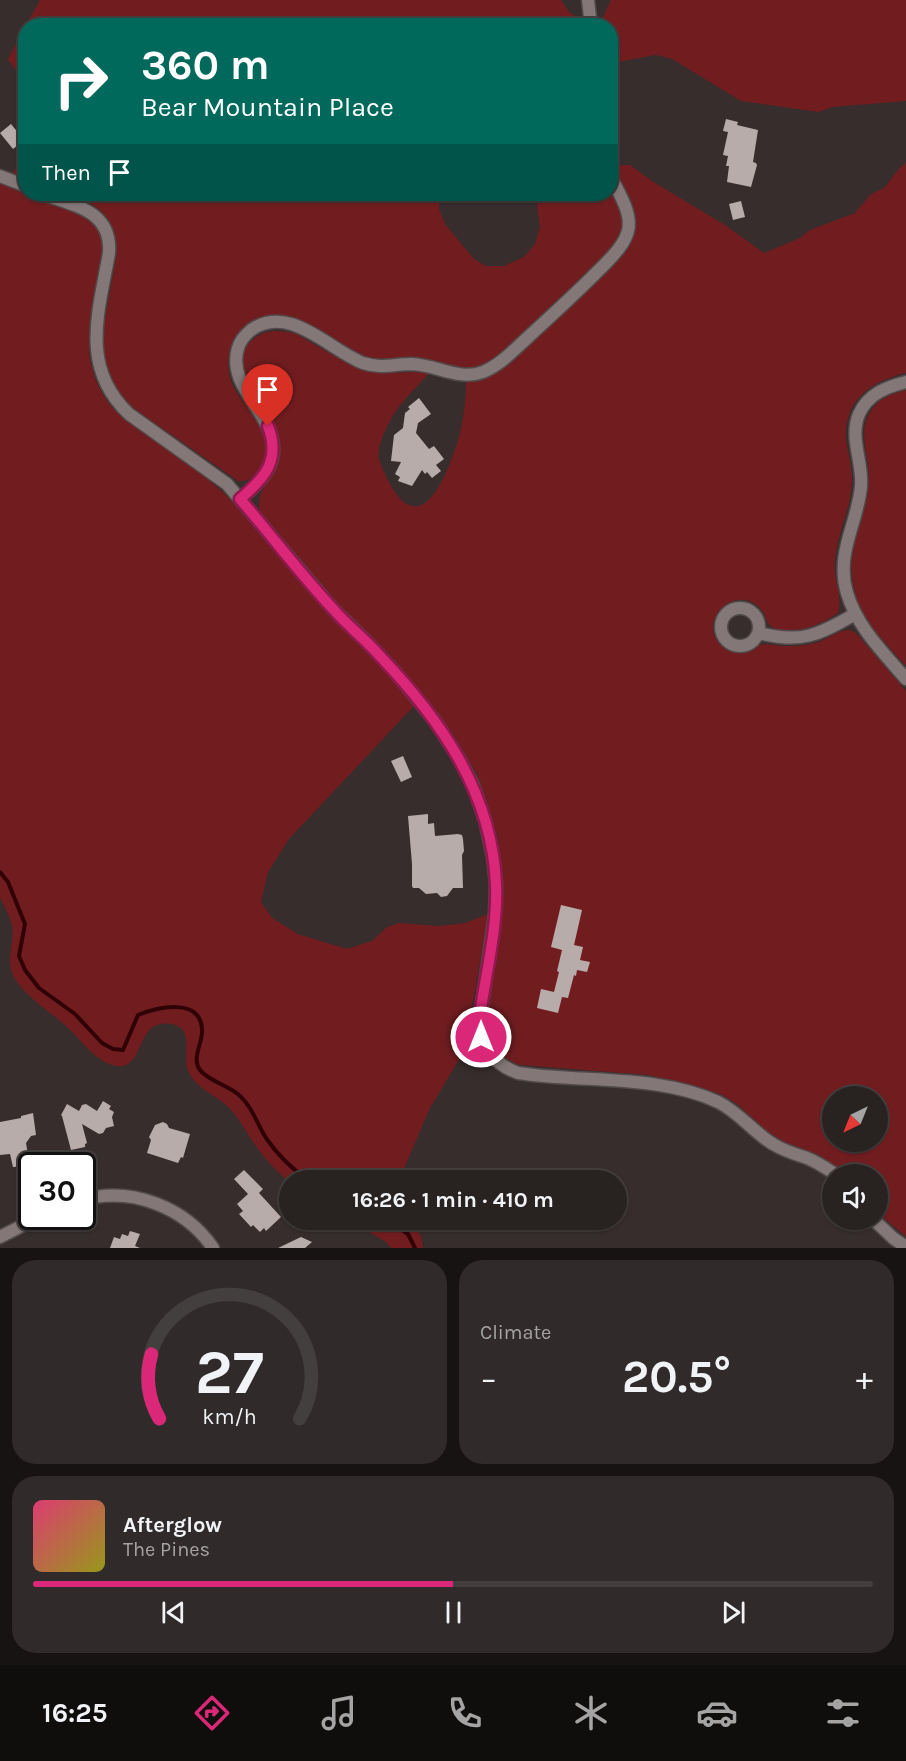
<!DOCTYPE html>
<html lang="en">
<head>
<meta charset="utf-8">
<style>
  body { margin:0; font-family:Karla,sans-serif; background:#302a2a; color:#f1f3f6; height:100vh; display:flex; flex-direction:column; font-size:22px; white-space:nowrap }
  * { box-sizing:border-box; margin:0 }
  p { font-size:20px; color:#a5a4a5 }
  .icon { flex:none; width:33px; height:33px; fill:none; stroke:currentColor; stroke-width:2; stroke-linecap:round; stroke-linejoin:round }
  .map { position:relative; height:1248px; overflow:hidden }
  .sheet { display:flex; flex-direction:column; gap:12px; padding:12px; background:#161312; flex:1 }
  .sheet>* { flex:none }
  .guide { position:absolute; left:18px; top:18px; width:600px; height:183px; border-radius:24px; box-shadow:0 2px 4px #0004,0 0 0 2px #443f3f; background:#00695c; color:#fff; overflow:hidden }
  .needle { width:39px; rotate:223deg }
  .controls { position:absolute; left:822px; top:1086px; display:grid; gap:12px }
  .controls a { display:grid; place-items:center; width:66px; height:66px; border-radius:50%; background:#282221; box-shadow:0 2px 4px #0004,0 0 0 2px #443f3f; font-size:30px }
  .speed { position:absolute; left:18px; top:1152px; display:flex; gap:12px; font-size:30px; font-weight:700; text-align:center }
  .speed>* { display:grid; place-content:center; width:78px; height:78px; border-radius:50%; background:#282221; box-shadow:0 2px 4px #0004,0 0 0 2px #443f3f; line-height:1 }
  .speed .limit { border:3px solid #111; border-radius:9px; background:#fff; color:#111 }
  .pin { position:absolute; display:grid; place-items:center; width:51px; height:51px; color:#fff; margin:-62px -26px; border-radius:50% 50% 50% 0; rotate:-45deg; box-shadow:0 0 6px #0007 }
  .pin .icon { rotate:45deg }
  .me { position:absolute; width:66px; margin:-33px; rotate:0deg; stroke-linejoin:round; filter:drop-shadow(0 0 4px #0008) }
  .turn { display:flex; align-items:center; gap:21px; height:126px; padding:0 24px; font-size:27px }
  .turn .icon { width:78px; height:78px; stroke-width:2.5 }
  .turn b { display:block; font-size:42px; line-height:51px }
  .then { display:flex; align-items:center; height:57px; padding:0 24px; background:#0003; gap:12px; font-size:22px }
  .big { font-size:45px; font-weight:700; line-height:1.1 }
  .sheet .widget { flex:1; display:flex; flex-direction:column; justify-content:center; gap:9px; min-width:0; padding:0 21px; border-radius:24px; background:#302a2a }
  .sheet .dial { align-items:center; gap:0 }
  .dial svg { height:156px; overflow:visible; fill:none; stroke:#443f3f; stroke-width:7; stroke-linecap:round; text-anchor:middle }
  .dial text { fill:#f1f3f6; stroke:none }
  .song { display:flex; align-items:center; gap:18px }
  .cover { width:72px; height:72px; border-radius:9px; background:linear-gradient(135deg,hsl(340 70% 55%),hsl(60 70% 35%)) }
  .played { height:6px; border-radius:3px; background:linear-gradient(90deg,#db2777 50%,#443f3f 50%) }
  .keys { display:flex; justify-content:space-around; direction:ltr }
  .heat { display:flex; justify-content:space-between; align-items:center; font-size:33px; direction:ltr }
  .sheet .tiles { flex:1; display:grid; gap:12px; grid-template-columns:1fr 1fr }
  .widget:last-child { grid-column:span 2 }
  .trip { position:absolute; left:279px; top:1170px; width:348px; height:60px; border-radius:30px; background:#282221; box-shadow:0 2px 4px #0004,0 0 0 2px #443f3f; font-weight:700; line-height:60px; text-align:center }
  .dock { display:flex; height:96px; justify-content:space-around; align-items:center; background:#100e0d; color:#a5a4a5 }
  .dock .icon { width:42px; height:42px }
  .dock .on { color:#db2777 }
  .dock b { font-size:27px; color:#f1f3f6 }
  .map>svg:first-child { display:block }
</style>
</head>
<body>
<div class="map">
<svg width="906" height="1248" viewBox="0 0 906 1248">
  <rect width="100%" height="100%" fill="#362d2c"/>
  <!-- green -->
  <g fill="#711d20" fill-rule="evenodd">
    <polygon points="40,0 561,0 569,12 580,19 584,25 26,25"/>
    <polygon points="611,0 906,0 906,101 832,107 819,112 741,101 672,59 656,55 611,63 610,26 600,25 601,21"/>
    <polygon points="25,26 26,84 25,84 8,59"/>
    <polygon points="25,153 26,179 25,179 13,173"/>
    <path d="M 906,162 L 906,373 C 873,381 845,398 846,437 C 847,452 853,467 852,482 C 851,510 836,535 835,563 C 834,580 843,597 838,613 C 823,624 792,637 773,628 C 766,624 766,615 761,609 C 738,583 698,617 719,643 C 724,649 731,653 739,653 C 749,654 756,645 764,644 C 770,644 776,645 782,646 C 793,646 804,646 815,643 C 824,641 840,629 849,630 C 855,631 859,636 863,641 L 906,691 L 906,1237 L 885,1219 L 878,1210 L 878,1174 L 845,1174 L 819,1155 L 782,1141 L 768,1132 L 737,1104 L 720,1094 L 699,1087 L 648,1075 L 520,1065 C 493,1055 488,1044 486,1016 L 504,891 L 498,837 L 487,801 L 477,774 L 453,734 L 410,679 L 386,651 L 340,607 L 260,511 C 253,489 280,475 280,448 C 281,415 220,372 251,341 C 264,329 277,330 294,333 C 314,343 352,369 373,372 C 392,375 410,370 429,373 C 419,385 407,396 398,408 C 390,419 376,446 379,459 C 382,469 388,480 393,489 C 399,498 406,508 418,506 C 439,502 456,450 460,432 C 464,415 466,398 466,381 L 489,377 L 507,365 L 619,260 C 651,223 632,201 611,165 L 630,165 L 652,181 L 725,225 L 764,253 L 800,238 L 810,230 L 855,213 L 871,194 L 884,188 L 898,170 ZM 832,1096 L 878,1096 L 878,1142 L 832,1142 Z"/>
    <path d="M 0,183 C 10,188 20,192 30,196 C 49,204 85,211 97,228 C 101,235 102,243 102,250 C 97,282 88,315 89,347 C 89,367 98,390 111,406 C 122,419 137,429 151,438 C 177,457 205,474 228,497 L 322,608 L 384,670 L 414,706 L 289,839 L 268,872 L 261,902 L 272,918 L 298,934 L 347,949 L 372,941 L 386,928 L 398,923 L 440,926 L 465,923 L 488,914 L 472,1008 L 470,1025 L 473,1041 L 460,1058 L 430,1108 L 399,1180 L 290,1180 L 289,1182 C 276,1171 263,1157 253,1142 C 244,1129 238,1115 226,1105 C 214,1095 196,1087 189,1073 C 182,1060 191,1038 182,1029 C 179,1026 174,1024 170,1024 C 138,1019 144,1062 123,1066 C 117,1067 110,1065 105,1062 C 89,1054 79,1037 65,1025 C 48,1010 28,999 15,979 C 4,961 15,945 12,926 C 10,916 4,906 0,897 Z"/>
    <path d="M 611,189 C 623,212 629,226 613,248 L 497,357 C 488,362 477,368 467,369 C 451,369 434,361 418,359 C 398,356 378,363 359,354 C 325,339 304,310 263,319 C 233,325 220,361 234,388 C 249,414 280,436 260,469 C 254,478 249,481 238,481 L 133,408 L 118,392 L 107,369 L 103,346 L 104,325 L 117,252 L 115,235 L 108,219 L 99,209 L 86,201 L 63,194 L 440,194 L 439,209 L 445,224 L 474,259 L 486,266 L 504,266 L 524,257 L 535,244 L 540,227 L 537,205 L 544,194 L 610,194 Z"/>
    <path d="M 906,390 L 906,666 C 890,648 864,622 857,599 C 853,586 850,572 852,558 C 855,531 870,505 869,477 C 869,456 858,434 869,414 C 877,399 890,394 906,390 Z"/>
    <path d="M 349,1220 C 368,1219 411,1213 420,1234 C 422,1238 422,1244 423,1248 L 391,1248 L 386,1242 Z"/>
  </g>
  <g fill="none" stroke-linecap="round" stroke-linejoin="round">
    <!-- stream -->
    <g stroke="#300205" stroke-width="4">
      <path d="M 0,872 L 8,882 L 25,924 L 19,956 L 25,970 L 39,988 L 75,1014 L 102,1043 L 113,1049 L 123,1050 L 138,1015 C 158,1007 201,997 202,1030 C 203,1043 191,1058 200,1070 C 207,1080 229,1086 239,1095 C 252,1106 257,1124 266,1138 C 277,1154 292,1169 308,1180"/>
      <polyline points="377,1220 395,1225 408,1234 415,1248"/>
    </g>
  </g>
  <!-- building -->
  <g fill="#b8acab">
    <polygon points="726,119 738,122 737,125 758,130 753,162 756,163 757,165 751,187 727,182 729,166 726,166 728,156 723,155 728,132 723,131"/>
    <polygon points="11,124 24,140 13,149 0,133"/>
    <polygon points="741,201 745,217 733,220 729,204"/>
    <polygon points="419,398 431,414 418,423 416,433 429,449 434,446 444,459 436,465 441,471 432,478 427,472 425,474 422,470 412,486 398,481 400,477 395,474 401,462 391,461 394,435 403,428 405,413 410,409 408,407"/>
    <polygon points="403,756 412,777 401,782 391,761"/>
    <polygon points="428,814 428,824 434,823 435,836 458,834 462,835 463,839 464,851 462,855 463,888 453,888 447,896 441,897 437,893 426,894 419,888 413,888 412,886 412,864 408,816"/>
    <polygon points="561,905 582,910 574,945 583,947 580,960 590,962 587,972 577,970 576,976 574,975 568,998 562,997 558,1013 537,1008 541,989 554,992 559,972 557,971 562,950 551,947"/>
    <polygon points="103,1101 111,1106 109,1109 114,1112 112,1117 114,1126 106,1128 103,1133 99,1134 82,1124 87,1143 85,1144 85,1147 71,1150 62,1116 61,1115 67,1104 79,1111 82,1105 86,1104 97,1111"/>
    <polygon points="33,1113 36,1135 31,1136 26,1143 29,1161 26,1162 26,1166 13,1167 10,1154 0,1155 0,1122 21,1118 21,1116"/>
    <polygon points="163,1122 167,1124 169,1128 190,1134 183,1158 181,1157 178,1163 147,1153 151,1140 149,1137 155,1125"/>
    <polygon points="244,1170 263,1189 259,1193 281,1217 266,1231 264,1228 260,1232 253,1225 251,1227 239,1214 243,1211 237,1204 248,1194 234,1179"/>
    <polygon points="130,1231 140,1234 135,1246 140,1248 110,1248 114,1237 120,1239 122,1234 128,1236"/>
    <polygon points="301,1237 312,1242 305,1248 278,1248"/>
  </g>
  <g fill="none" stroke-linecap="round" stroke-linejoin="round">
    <defs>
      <g id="minor">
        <polyline points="588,0 591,26"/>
        <polyline points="0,176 26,186"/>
        <path d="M 43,194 C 74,206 112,210 109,253 C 99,311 79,367 129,414 L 227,484 L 333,609 L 370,645 L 396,673 L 435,721 L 460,760 L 473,785 L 485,820 L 493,857 L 496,884 L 495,914 L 479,1025 C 483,1049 495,1065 518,1073 C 582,1083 658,1074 718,1102 C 740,1113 753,1132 773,1144 C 784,1151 795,1154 807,1158 C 817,1162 826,1168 835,1174"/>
        <path d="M 906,382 C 886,387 868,394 859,414 C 849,438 863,461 861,486 C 858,523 835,553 847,593 C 857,627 883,652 906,679"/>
        <path d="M 240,499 C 250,491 262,481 268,469 C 292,422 224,394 238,348 C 240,341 245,335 251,330 C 290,303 329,350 363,363 C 380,369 395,364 412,364 C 437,365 459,381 483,372 C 500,365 513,351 526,339 C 550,317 573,296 596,273 C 636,234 638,225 610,176"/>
        <circle cx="740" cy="627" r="19"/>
        <path d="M 759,633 C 801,644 819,635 855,614"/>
        <path d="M 82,1200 C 131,1186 185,1207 213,1248"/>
        <polyline points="874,1220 893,1238 906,1247"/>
        <polyline points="0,1237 41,1216"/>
      </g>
    </defs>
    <!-- minor casing -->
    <use href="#minor" stroke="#524a4a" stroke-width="15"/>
    <!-- minor -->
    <use href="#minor" stroke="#837877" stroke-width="12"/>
  </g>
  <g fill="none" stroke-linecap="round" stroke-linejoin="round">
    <defs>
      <path id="route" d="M 268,426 C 281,460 265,478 240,499 C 272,536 301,575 334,610 C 348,626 365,639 379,655 C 440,719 492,792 496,884 C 498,927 486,972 480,1015 L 479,1025 L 481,1037"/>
    </defs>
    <!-- route casing -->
    <use href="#route" stroke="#8e194d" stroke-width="15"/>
    <!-- route -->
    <use href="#route" stroke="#db2777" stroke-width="10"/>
  </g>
</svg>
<div class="controls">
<a><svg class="needle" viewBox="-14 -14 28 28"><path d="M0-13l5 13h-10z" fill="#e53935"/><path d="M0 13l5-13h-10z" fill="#a5a4a5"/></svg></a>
<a><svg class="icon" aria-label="sound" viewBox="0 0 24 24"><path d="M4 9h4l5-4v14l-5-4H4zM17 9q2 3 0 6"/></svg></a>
</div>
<div class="speed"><div class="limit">30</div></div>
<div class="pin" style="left:268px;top:426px;background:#d93025"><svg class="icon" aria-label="arrive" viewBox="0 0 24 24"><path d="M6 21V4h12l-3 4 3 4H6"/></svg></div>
<svg class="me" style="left:481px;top:1037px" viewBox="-20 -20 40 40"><circle r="17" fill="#db2777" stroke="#fff" stroke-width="3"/><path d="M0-11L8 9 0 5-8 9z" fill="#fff"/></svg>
<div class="trip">16:26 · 1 min · 410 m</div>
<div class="guide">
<div class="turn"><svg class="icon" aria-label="right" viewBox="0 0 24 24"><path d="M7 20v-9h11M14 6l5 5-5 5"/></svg><div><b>360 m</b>Bear Mountain Place</div></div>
<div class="then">Then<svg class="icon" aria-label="arrive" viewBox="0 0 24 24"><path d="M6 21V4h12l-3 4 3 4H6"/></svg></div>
</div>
</div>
<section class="sheet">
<div class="tiles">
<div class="widget dial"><svg viewBox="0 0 100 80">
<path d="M14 69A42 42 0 1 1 86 69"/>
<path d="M14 69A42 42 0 0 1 10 36" stroke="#db2777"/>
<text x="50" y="56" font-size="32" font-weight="700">27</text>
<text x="50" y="72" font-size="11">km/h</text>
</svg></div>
<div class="widget"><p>Climate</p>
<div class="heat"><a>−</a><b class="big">20.5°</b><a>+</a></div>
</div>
<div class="widget">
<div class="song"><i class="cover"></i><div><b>Afterglow</b><p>The Pines</p></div></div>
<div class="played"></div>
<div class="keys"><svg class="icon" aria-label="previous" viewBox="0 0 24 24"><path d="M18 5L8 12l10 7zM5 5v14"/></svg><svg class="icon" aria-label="pause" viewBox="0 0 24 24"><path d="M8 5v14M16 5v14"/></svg><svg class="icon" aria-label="next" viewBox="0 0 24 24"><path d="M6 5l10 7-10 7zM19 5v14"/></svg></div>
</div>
</div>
</section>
<nav class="dock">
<b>16:25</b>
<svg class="icon on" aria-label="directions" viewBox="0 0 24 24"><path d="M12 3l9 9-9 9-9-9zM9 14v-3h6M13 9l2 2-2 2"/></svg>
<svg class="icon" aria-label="music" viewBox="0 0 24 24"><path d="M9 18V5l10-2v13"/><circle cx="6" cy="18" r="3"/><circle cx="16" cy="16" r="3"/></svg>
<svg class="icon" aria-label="phone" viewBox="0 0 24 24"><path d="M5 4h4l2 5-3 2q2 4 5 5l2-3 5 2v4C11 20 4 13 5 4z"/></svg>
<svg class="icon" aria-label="climate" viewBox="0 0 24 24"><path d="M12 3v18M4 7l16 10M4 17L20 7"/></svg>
<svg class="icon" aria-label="car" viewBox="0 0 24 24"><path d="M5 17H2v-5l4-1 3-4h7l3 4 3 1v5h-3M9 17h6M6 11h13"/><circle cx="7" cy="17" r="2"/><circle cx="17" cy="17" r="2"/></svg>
<svg class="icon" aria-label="filters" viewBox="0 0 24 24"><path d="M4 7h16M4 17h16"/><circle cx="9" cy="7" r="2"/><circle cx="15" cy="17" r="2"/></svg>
</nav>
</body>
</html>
